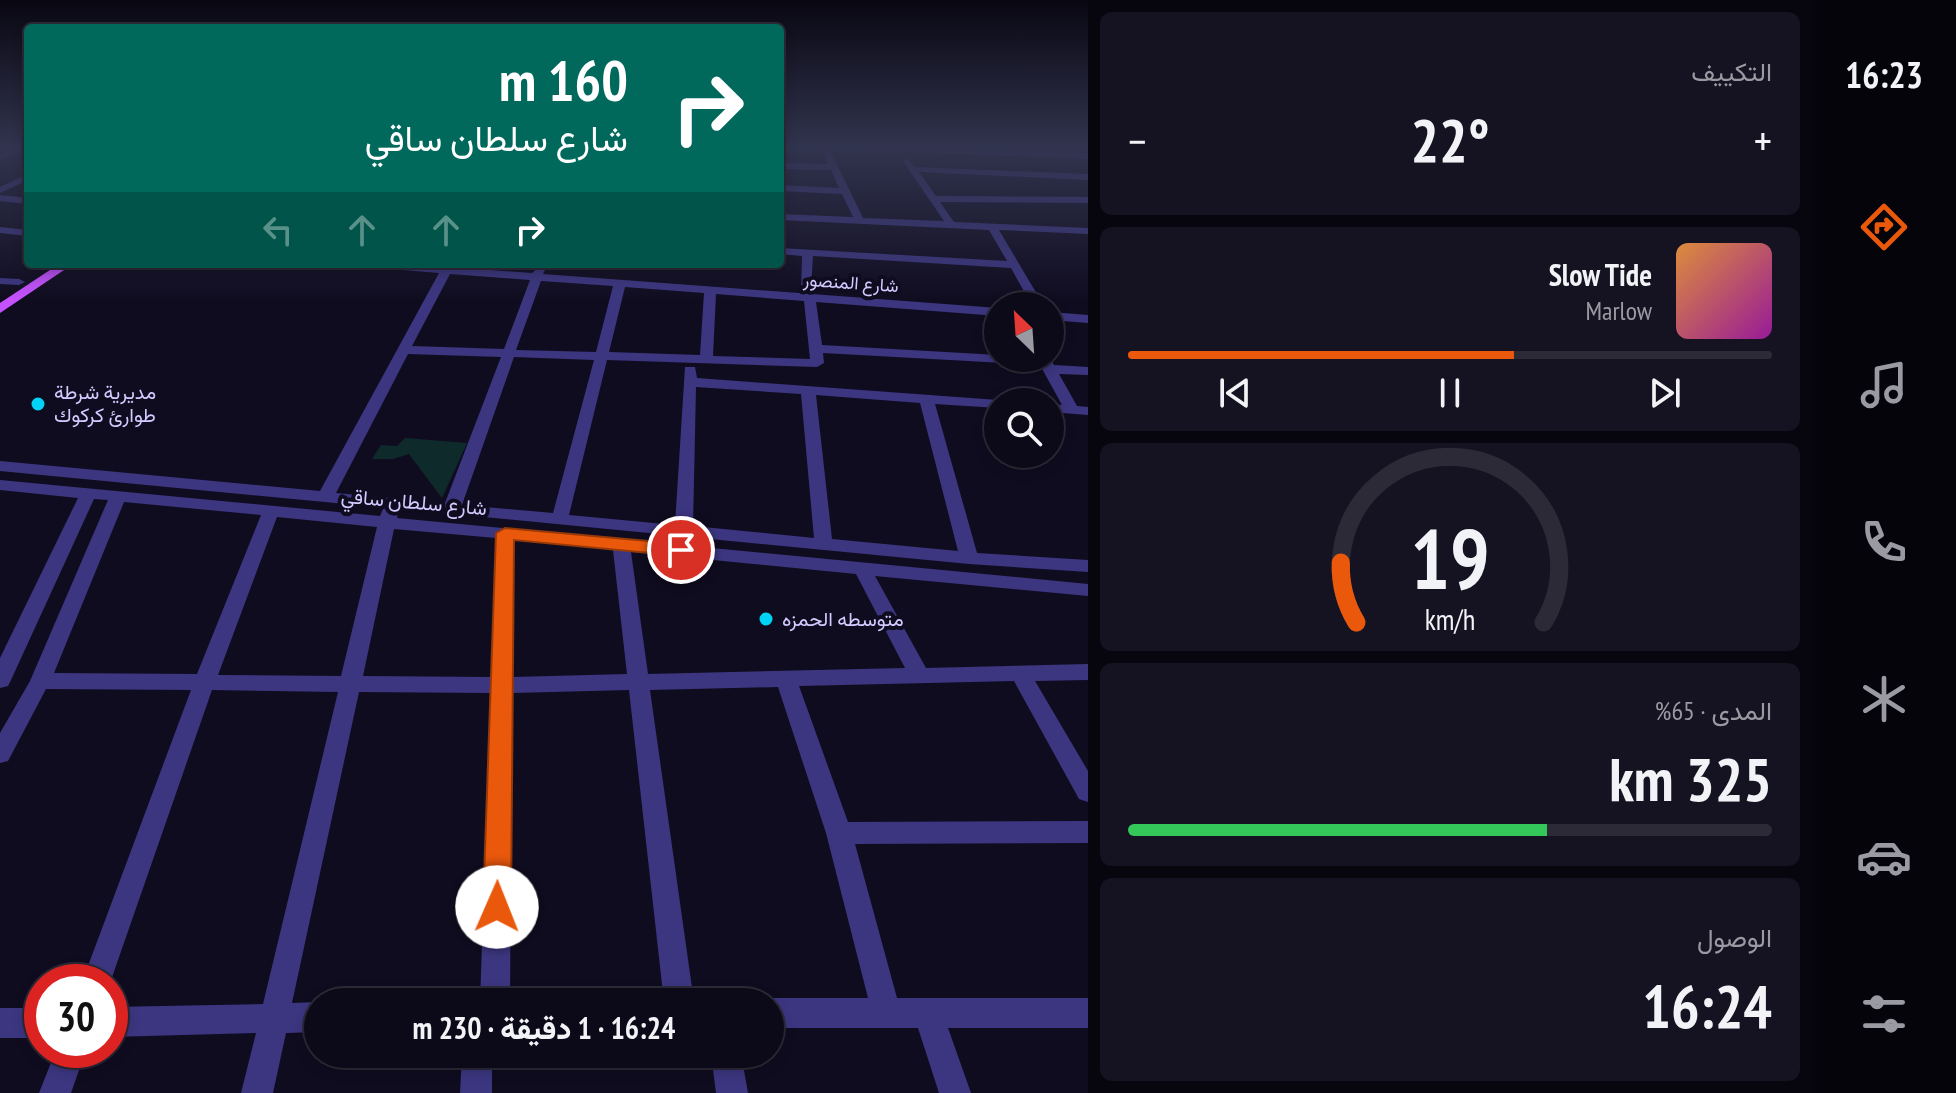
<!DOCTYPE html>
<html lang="ar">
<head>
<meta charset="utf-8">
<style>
  body { margin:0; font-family:"PT Sans Narrow",Vazirmatn,sans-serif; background:#151221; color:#f1f3f6; direction:rtl; height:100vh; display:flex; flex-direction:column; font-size:30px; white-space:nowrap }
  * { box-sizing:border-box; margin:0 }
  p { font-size:26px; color:#9a9aa2 }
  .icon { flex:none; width:44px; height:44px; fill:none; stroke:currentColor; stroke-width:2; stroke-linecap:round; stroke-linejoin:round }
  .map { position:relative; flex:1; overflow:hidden; direction:ltr }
  .drawer { display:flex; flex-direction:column; gap:12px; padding:12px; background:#07050d; width:724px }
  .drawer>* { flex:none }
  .top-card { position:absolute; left:24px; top:24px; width:760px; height:244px; border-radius:8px; box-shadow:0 4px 12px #0003,0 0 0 2px #2c2a37; direction:rtl; background:#00695c; color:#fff; overflow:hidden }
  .needle { width:52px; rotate:335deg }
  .buttons { position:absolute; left:984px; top:292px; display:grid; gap:16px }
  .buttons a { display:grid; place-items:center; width:80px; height:80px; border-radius:50%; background:#0c0918; box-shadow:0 4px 12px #0003,0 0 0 2px #2c2a37; font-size:40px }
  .speed { position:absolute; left:24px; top:964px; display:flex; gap:16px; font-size:40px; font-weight:700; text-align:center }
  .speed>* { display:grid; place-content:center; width:104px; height:104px; border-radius:50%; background:#0c0918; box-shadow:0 4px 12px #0003,0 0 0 2px #2c2a37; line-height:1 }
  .speed .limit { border:12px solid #d22; background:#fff; color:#111 }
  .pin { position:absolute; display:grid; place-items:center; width:68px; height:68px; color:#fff; margin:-34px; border:4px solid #fff; border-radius:50%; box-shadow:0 2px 8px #0007 }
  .me { position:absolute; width:88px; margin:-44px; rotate:1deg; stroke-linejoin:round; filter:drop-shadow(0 0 6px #0008) }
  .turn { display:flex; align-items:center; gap:28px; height:168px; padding:0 24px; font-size:36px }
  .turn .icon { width:104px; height:104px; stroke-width:2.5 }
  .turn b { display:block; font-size:56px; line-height:68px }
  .lanes { display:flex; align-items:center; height:76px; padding:0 24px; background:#0003; justify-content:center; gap:40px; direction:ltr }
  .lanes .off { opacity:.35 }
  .big { font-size:60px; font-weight:800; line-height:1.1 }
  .drawer .tile { flex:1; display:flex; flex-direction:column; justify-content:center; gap:12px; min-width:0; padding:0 28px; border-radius:12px; background:#151221 }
  .drawer .dial { align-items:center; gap:0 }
  .dial svg { height:208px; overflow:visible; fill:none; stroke:#2c2a37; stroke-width:7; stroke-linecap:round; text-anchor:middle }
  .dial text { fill:#f1f3f6; stroke:none }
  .song { display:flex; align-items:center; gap:24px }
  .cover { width:96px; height:96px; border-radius:12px; background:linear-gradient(135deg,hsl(30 70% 55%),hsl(300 70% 35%)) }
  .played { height:8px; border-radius:4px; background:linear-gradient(90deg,#ea580c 60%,#2c2a37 60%) }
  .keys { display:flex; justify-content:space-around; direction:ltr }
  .heat { display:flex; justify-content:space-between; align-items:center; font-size:44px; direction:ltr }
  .charge { height:12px; border-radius:6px; background:linear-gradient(90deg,#34c759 65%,#2c2a37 0) }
  .trip { position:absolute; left:304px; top:988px; width:480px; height:80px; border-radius:40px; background:#0c0918; box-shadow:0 4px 12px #0003,0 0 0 2px #2c2a37; font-weight:800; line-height:80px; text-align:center; direction:rtl }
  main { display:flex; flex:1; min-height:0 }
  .tabs { display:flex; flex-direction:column; width:144px; justify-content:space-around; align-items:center; background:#05040a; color:#9a9aa2 }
  .tabs .icon { width:56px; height:56px }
  .tabs .on { color:#ea580c }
  .tabs b { font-size:36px; color:#f1f3f6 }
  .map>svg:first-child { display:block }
</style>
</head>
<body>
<main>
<nav class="tabs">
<b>16:23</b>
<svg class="icon on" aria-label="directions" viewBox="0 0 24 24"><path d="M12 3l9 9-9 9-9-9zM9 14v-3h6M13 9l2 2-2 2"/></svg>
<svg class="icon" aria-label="music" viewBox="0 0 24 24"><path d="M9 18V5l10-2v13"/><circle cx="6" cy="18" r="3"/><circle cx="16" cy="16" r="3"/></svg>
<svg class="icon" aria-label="phone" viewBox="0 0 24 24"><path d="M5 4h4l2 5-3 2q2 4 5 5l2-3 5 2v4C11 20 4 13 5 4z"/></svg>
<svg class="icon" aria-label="climate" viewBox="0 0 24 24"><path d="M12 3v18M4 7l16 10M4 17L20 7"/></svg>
<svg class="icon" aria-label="car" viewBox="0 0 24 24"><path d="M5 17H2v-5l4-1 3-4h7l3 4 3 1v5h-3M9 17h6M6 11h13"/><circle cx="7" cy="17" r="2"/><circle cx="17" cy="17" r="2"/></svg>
<svg class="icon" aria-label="filters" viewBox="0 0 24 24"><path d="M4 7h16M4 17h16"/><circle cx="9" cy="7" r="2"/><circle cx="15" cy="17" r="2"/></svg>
</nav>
<section class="drawer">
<div class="tile"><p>التكييف</p>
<div class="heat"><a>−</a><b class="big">22°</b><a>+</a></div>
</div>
<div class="tile">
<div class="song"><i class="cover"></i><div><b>Slow Tide</b><p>Marlow</p></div></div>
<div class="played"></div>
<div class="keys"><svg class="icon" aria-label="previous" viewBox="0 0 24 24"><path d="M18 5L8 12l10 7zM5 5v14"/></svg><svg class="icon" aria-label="pause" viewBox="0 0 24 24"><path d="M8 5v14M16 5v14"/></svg><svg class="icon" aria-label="next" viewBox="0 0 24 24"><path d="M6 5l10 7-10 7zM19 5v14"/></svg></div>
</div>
<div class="tile dial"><svg viewBox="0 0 100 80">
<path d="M14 69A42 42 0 1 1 86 69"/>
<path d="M14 69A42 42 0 0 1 8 46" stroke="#ea580c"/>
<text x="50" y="56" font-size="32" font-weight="700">19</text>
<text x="50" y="72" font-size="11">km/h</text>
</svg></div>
<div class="tile"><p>المدى · 65%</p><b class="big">325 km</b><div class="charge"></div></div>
<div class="tile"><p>الوصول</p><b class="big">16:24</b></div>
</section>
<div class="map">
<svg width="1088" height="1093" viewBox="0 0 1088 1093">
  <rect width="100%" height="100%" fill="#100c20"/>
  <!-- green -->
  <polygon fill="#0f2a2a" points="405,438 467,443 442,498 409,454 393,459 372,459 381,445 397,446"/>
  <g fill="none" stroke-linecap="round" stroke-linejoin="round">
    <!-- minor -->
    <g fill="#3c3680" fill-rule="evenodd">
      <polygon points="16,148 26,148 0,160 0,154"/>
      <polygon points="821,148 829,148 863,218 944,221 903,161 907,158 915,167 1088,174 1088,180 919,172 936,196 1088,197 1088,203 940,202 954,222 1088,228 1088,234 999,230 1044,306 1032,306 1011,268 813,256 811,290 801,292 802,256 780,254 780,248 1007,261 989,230 780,220 780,214 853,217 842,194 780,191 780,185 839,188 831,170 780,169 780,163 828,164"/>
      <polygon points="856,148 1088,153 1088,159 860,150"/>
      <polygon points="28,174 28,180 0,193 0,187"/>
      <polygon points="0,195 28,198 28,204 0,201"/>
      <polygon points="0,227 28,230 28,236 0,233"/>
      <path d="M 360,264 L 410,264 L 532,273 L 539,267 L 545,270 L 543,274 L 998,308 L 998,316 L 816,302 L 822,345 L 998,355 L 998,358 L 1050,358 L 1054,365 L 1088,367 L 1088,375 L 1059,374 L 1077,406 L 1088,407 L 1088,415 L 1050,412 L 1050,404 L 1062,405 L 1040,365 L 823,353 L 824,363 L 817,367 L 607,360 L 569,515 L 675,525 L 685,367 L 695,367 L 697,378 L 998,400 L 1004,402 L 998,402 L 998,408 L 935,404 L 977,553 L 1088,560 L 1088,572 L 969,564 L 391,508 L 398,513 L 397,518 L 1088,584 L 1088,596 L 875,576 L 926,668 L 1088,664 L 1088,680 L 1035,681 L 1088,771 L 1088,802 L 1079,799 L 1014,681 L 799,686 L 848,822 L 1088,821 L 1088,843 L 855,844 L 897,998 L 1088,998 L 1088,1028 L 948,1028 L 971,1093 L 939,1093 L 918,1028 L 770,1028 L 770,1002 L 761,1002 L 770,998 L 868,998 L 826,833 L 778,687 L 650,690 L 694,1002 L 664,1002 L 629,690 L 512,693 L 510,1002 L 480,1002 L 491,693 L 359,692 L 292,1003 L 318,1002 L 318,1032 L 286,1033 L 273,1093 L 241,1093 L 256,1033 L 110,1037 L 110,1007 L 263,1004 L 338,692 L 212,690 L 110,983 L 82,982 L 191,690 L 46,689 L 8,761 L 0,763 L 0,733 L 30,681 L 108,500 L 94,499 L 11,680 L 8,686 L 0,688 L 0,658 L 78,498 L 0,490 L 0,480 L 380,516 L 383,509 L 388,508 L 0,471 L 0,461 L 320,491 L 439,273 L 366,267 ZM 450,274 L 530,280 L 504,349 L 412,346 ZM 541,281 L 613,286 L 596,352 L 516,350 ZM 625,287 L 704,293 L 700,355 L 609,352 ZM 716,294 L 804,301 L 810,359 L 713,356 ZM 408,354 L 501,357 L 445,503 L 336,493 ZM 514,357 L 594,360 L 553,513 L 462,505 ZM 696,387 L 801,394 L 814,538 L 693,526 ZM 816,395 L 920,403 L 958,551 L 832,539 ZM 124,502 L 261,515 L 197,674 L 54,673 ZM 277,517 L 377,527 L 341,676 L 218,675 ZM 394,529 L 496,538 L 491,677 L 363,676 ZM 514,540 L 613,550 L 627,674 L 513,677 ZM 631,552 L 856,574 L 905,668 L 648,674 Z"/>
      <polygon points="0,278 19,279 25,282 19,285 0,284"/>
      <polygon points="1050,312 1088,315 1088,323 1050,320"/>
      <rect x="0" y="1008" width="42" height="30"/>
      <polygon points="56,1050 86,1050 71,1093 39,1093"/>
      <polygon points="462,1054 492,1054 492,1093 460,1093"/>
      <polygon points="711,1054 741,1054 748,1093 716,1093"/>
    </g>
    <!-- major -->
    <polygon fill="#c652ff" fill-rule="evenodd" points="59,264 73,264 0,313 0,303"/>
  </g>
  <!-- sky -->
  <linearGradient id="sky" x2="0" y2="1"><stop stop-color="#090712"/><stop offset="0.49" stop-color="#31344e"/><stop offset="1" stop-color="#31344e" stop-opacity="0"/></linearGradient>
  <rect width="1088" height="301" fill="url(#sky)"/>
  <!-- route -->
  <polygon fill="#ea580c" stroke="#983908" stroke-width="2" points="505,528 681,544 690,550 681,556 514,540 511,907 507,916 497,920 487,916 483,907 496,533"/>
  <!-- markers -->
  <g fill="#00d3f6" stroke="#100c20" stroke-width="3">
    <circle cx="38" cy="404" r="8"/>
    <circle cx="766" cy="619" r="8"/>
  </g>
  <g text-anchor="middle" stroke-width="8" stroke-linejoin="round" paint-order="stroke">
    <!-- far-street labels -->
    <g font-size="18" fill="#d3cbff" stroke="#100c20">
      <text transform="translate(851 283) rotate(4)" y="6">شارع المنصور</text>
    </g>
    <!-- poi labels -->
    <g font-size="20" fill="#d3cbff" stroke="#100c20" text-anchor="start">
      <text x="54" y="399">مديرية شرطة<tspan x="54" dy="23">طوارئ كركوك</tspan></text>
      <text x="782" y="626">متوسطه الحمزه</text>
    </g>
    <!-- street labels -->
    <g font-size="20" fill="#d3cbff" stroke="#100c20">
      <text transform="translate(414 502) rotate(5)" y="7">شارع سلطان ساقي</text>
    </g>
  </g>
</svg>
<div class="buttons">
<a><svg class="needle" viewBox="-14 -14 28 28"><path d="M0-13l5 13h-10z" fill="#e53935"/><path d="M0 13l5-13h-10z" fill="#9a9aa2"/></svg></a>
<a><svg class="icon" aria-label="search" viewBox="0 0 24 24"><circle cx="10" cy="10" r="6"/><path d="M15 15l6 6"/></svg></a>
</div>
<div class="speed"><div class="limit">30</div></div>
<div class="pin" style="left:681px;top:550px;background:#d93025"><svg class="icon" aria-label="arrive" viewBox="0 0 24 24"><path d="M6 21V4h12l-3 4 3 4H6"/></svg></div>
<svg class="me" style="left:497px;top:907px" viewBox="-20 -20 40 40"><circle r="19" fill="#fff"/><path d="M0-13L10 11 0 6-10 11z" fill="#ea580c"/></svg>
<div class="trip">16:24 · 1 دقيقة · 230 m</div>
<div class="top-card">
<div class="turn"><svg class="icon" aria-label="right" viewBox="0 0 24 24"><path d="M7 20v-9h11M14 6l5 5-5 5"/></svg><div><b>160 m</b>شارع سلطان ساقي</div></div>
<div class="lanes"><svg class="icon off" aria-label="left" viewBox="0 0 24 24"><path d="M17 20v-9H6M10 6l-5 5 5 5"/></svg><svg class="icon off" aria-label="ahead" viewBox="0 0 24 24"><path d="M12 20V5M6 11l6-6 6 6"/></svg><svg class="icon off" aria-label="ahead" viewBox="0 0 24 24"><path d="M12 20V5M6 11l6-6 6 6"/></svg><svg class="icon" aria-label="right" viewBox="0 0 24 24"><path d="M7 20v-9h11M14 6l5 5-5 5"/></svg></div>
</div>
</div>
</main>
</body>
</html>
